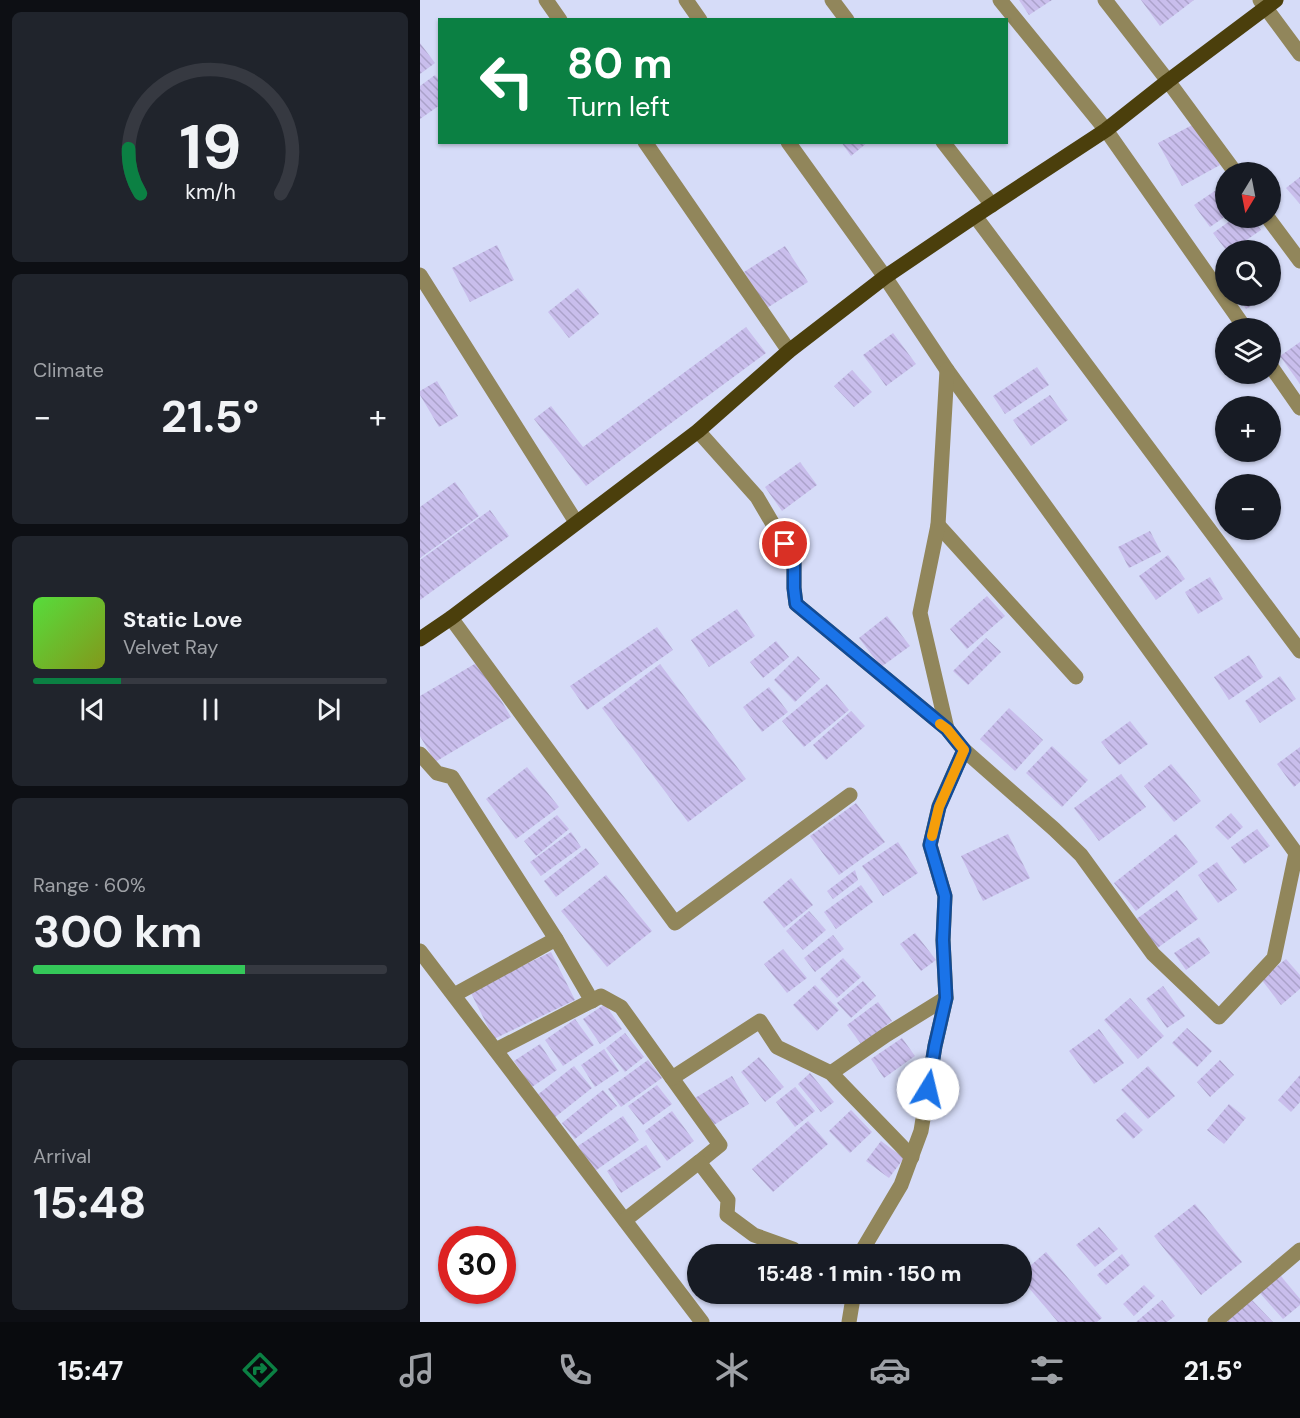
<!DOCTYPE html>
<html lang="en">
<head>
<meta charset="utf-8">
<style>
  body { margin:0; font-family:"DM Sans",sans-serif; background:#20242c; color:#f1f3f6; height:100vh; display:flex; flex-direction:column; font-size:22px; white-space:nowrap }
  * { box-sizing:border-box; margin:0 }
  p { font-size:20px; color:#9ea1a6 }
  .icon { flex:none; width:33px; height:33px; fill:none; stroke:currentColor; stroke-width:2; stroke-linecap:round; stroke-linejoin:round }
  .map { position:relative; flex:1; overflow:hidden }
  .panel { display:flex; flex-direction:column; gap:12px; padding:12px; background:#0d0f14; width:420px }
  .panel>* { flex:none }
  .hud { position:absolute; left:18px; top:18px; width:570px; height:126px; border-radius:0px; box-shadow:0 2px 4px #0004; background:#0b8043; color:#fff; overflow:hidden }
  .needle { width:39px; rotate:190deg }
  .controls { position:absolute; left:795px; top:162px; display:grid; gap:12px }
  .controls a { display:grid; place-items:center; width:66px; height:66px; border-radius:50%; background:#171b24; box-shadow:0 2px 4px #0004; font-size:30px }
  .speed { position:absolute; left:18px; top:1226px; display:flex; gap:12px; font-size:30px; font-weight:700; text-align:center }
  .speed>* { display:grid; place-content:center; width:78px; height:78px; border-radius:50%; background:#171b24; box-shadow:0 2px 4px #0004; line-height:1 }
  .speed .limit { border:9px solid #d22; background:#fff; color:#111 }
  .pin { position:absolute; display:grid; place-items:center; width:51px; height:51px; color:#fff; margin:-26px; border:3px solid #fff; border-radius:50%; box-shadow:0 2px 6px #0007 }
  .me { position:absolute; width:66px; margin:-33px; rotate:9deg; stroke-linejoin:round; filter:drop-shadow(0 0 4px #0008) }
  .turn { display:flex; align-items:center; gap:21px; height:126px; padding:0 30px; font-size:27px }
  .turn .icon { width:78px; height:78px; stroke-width:2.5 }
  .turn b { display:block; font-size:42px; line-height:51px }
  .big { font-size:45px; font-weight:700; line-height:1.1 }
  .panel .widget { flex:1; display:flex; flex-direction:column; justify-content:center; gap:9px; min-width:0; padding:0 21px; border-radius:9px; background:#20242c }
  .panel .dial { align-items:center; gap:0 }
  .dial svg { height:156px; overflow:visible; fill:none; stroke:#363941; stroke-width:7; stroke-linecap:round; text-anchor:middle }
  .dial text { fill:#f1f3f6; stroke:none }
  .song { display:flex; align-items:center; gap:18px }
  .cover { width:72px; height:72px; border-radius:9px; background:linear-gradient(135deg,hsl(110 70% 55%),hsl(70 70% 35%)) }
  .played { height:6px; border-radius:3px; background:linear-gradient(90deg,#0b8043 25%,#363941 25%) }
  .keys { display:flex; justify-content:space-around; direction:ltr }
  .heat { display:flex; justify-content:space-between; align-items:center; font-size:33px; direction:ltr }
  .charge { height:9px; border-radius:4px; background:linear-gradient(90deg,#34c759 60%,#363941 0) }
  .trip { position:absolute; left:267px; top:1244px; width:345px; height:60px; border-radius:30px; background:#171b24; box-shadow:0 2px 4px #0004; font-weight:700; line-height:60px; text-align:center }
  .tab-bar { display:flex; height:96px; justify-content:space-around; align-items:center; background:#090b0e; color:#9ea1a6 }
  .tab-bar .icon { width:42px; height:42px }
  .tab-bar .active { color:#0b8043 }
  .tab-bar b { font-size:27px; color:#f1f3f6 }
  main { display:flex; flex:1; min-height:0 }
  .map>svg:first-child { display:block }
</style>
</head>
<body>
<main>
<section class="panel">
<div class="widget dial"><svg viewBox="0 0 100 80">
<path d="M14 69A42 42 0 1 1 86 69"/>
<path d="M14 69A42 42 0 0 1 8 46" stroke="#0b8043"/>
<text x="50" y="56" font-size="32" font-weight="700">19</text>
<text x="50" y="72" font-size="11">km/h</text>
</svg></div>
<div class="widget"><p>Climate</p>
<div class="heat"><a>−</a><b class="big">21.5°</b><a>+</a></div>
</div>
<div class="widget">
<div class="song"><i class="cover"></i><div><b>Static Love</b><p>Velvet Ray</p></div></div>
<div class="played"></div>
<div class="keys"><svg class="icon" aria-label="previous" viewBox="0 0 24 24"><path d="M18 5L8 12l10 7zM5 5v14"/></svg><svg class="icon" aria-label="pause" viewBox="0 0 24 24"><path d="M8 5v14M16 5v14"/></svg><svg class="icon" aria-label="next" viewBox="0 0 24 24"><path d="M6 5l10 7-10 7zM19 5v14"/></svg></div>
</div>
<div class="widget"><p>Range · 60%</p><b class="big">300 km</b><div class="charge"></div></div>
<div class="widget"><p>Arrival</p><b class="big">15:48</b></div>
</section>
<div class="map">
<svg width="880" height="1322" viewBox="0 0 880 1322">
  <defs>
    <pattern id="building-back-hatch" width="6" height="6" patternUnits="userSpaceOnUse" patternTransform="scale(1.5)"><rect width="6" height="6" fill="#c9beec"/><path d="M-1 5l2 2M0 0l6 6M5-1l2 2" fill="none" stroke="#aba2ca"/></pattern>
  </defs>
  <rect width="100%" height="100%" fill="#d6dcf8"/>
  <!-- building -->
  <g fill="url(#building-back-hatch)">
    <polygon points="599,0 632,0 609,15"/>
    <polygon points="721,0 774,0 740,26"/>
    <polygon points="0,43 15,63 0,74"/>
    <polygon points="15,75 20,81 20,105 0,119 0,86"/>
    <polygon points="776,123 800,165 762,186 738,143"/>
    <polygon points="421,142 448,142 431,156"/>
    <polygon points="880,177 880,204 866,188"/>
    <polygon points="802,186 806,190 806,216 790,227 774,205"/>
    <polygon points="814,218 832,218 841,230 812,250 806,250 793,233"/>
    <polygon points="77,245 94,280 50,302 32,268"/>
    <polygon points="365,246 388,282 347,308 324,272"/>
    <polygon points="158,288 179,314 149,338 128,312"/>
    <polygon points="818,296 849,296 826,309"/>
    <polygon points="326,327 346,353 166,486 114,419 131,406 163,447"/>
    <polygon points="473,333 496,364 466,386 443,355"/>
    <polygon points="880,342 880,384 860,356"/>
    <polygon points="617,367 629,385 585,414 573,396"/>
    <polygon points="432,370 452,392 434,407 414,386"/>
    <polygon points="17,381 38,416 19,427 0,395 0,391"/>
    <polygon points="630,395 648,420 611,446 593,420"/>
    <polygon points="380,462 397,485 362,511 345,487"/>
    <polygon points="35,482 59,516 0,558 0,507"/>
    <polygon points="70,510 89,536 0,600 0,560"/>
    <polygon points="730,531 741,552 709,568 698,547"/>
    <polygon points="748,555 765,579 736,600 719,576"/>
    <polygon points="790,577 803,599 778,614 765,592"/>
    <polygon points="567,596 585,616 547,649 530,629"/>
    <polygon points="317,609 335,636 289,667 271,640"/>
    <polygon points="467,616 490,646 461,667 439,638"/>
    <polygon points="237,627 253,650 167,710 150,686"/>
    <polygon points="566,638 581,652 548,685 533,671"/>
    <polygon points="356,641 369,657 343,678 330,662"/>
    <polygon points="829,655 843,677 809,700 794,677"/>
    <polygon points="378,656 400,679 375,702 354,680"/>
    <polygon points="58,662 91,717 15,762 0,736 0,696"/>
    <polygon points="240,664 326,779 268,822 182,708"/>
    <polygon points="860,676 876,699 840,723 825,701"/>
    <polygon points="407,684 429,710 384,747 362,721"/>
    <polygon points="349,687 368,712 342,732 323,707"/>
    <polygon points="589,708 623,740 595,771 560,739"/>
    <polygon points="431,711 445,726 406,760 393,745"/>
    <polygon points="710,721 728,744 699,765 681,742"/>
    <polygon points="632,746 668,780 642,807 606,773"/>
    <polygon points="880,747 880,782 874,787 857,764"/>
    <polygon points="751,764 781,801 754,822 724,786"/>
    <polygon points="107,767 139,807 96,839 66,799"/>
    <polygon points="701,774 726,807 679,841 654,808"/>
    <polygon points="436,803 465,842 419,875 390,836"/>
    <polygon points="811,813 823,827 808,840 795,827"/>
    <polygon points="137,815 149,829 116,856 104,841"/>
    <polygon points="837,829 850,846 824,864 811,847"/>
    <polygon points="151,832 161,847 121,876 110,862"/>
    <polygon points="588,834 610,878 563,901 541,856"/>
    <polygon points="756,834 778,862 716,911 694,883"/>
    <polygon points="478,842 498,873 463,896 442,866"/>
    <polygon points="166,848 179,864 136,897 124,881"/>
    <polygon points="797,862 817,890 798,903 778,875"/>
    <polygon points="435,870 438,880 413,899 407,891"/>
    <polygon points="186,875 232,931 187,967 141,911"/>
    <polygon points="371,878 393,905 364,928 343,902"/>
    <polygon points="441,885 453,902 416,929 404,912"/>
    <polygon points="757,890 778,919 736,949 715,920"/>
    <polygon points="389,911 406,930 383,950 366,931"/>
    <polygon points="495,933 516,960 501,971 480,944"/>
    <polygon points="413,935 424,949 395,972 384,958"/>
    <polygon points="779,937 790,953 766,970 754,953"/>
    <polygon points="363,949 387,978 367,993 344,964"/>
    <polygon points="131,952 155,1000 74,1039 50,991"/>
    <polygon points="423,958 441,977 417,998 400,979"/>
    <polygon points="866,959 880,975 880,989 861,1005 841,979"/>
    <polygon points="443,981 456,996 431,1018 417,1003"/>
    <polygon points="395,985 419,1010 397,1031 373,1005"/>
    <polygon points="743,986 765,1016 747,1028 726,999"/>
    <polygon points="710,998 744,1036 718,1059 684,1020"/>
    <polygon points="458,1002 472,1021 441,1044 427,1025"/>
    <polygon points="185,1004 202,1029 180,1044 163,1019"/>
    <polygon points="155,1019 174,1045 143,1066 125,1040"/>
    <polygon points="767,1028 792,1051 777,1067 752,1043"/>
    <polygon points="679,1029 704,1063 674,1084 649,1051"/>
    <polygon points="205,1033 224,1057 205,1072 186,1048"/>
    <polygon points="482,1038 495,1056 464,1078 451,1059"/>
    <polygon points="120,1044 137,1070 112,1087 94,1061"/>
    <polygon points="184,1049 199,1071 175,1087 161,1065"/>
    <polygon points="339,1057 364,1087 345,1102 321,1072"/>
    <polygon points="228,1060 242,1078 201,1107 188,1089"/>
    <polygon points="800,1060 814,1075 790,1097 777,1082"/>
    <polygon points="154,1066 172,1088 134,1118 116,1096"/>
    <polygon points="728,1066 755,1096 728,1119 701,1090"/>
    <polygon points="390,1073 414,1102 401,1112 378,1084"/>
    <polygon points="880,1075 880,1102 871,1112 858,1100"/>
    <polygon points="312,1076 329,1104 292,1126 275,1098"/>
    <polygon points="237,1085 252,1104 223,1125 208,1106"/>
    <polygon points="375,1087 395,1111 375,1127 356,1102"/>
    <polygon points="183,1090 197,1106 155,1139 142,1123"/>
    <polygon points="809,1104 826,1118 804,1144 787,1130"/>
    <polygon points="431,1110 452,1132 430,1153 409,1131"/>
    <polygon points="252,1111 274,1141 247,1161 225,1131"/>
    <polygon points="705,1112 723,1130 713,1139 696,1120"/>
    <polygon points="203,1116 219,1140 175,1171 158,1146"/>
    <polygon points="388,1121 408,1144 353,1192 332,1169"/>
    <polygon points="461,1141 484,1158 469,1178 446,1161"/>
    <polygon points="226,1145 241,1167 201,1193 187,1171"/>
    <polygon points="775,1204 822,1262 781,1295 734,1236"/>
    <polygon points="679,1227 698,1249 675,1267 656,1245"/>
    <polygon points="626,1252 682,1318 677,1322 638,1322 602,1280 602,1273"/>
    <polygon points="702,1254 710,1265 686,1285 677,1275"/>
    <polygon points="860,1275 880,1299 880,1305 863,1319 839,1292"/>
    <polygon points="724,1285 735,1296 714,1316 703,1304"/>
    <polygon points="829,1297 853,1322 805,1322"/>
    <polygon points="742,1300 755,1316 747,1322 716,1322"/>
  </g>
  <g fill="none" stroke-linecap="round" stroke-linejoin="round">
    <!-- minor -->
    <g stroke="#91865b" stroke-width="15">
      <polyline points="126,0 140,20"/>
      <polyline points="266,0 280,20"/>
      <polyline points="412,0 427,20"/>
      <polyline points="580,0 686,130 825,328"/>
      <polyline points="685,0 748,81 815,172"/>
      <polyline points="840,0 880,54"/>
      <polyline points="225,142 369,351"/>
      <polyline points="523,142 572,205"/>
      <polyline points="555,216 880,651"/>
      <polyline points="848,218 880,261"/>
      <polyline points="0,275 156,522"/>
      <polyline points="850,365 880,408"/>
      <polyline points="278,431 337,497 374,560 374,588 376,604 527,729 544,750 634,829 661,855 733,954 799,1017 854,958 876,853 527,370 465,277 368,142"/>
      <polyline points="518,525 656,677"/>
      <polyline points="31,618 255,923 430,795"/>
      <polyline points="527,729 500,613 518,525 527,370"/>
      <polyline points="0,754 17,773 32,777 136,939 172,1001"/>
      <polyline points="0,951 282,1322"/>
      <polyline points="34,995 136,939"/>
      <polyline points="76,1050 181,996 201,1007 300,1145 279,1162"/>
      <polyline points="411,1073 466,1035 526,998"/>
      <polyline points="252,1078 340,1021 357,1047 411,1073 492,1157"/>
      <polyline points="205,1220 279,1162 308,1200 307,1215 334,1235 373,1249 379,1254"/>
      <polyline points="440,1254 481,1185 501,1131 515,1046 526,998 523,940 525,896 510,845 519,806 544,750"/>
      <polyline points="427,1293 433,1298 429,1322"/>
      <polyline points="795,1322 880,1250"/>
    </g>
    <!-- major -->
    <polyline stroke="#4b3f0c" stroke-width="15" points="0,639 31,618 278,431 369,351 465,277 555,216 686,130 748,81 856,0"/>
  </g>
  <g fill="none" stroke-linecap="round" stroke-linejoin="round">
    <defs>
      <polyline id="route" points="365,544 374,560 374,588 376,604 527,729 544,750 519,807 510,845 525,896 523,940 526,998 515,1046 508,1089"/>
    </defs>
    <!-- route casing -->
    <use href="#route" stroke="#114b97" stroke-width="15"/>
    <!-- route -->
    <use href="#route" stroke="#1a73e8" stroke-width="10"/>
    <!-- slow -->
    <polyline stroke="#f59e0b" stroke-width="10" points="512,836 519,807 544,750 527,729 520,724"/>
  </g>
</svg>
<div class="controls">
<a><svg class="needle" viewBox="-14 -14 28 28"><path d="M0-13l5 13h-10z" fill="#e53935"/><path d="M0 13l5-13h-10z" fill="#9ea1a6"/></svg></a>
<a><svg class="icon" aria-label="search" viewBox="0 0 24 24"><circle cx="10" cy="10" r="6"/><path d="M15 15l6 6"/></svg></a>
<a><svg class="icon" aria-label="layers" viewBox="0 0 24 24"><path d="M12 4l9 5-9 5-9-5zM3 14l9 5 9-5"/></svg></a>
<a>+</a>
<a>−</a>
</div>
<div class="speed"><div class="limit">30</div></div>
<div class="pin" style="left:365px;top:544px;background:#d93025"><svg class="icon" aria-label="arrive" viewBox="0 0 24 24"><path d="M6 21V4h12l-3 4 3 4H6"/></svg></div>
<svg class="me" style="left:508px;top:1089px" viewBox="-20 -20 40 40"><circle r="19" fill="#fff"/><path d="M0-13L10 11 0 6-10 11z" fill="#1a73e8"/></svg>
<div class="trip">15:48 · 1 min · 150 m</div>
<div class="hud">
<div class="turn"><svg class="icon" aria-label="left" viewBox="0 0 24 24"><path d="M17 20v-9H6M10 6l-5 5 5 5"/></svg><div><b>80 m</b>Turn left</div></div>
</div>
</div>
</main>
<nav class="tab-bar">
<b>15:47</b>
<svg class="icon active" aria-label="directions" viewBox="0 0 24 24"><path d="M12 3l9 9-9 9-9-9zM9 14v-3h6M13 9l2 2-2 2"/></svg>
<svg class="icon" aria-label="music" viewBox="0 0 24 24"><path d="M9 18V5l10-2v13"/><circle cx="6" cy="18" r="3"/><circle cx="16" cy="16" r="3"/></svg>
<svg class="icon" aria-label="phone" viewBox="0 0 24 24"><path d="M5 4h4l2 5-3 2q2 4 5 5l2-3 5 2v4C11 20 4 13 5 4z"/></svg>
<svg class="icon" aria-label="climate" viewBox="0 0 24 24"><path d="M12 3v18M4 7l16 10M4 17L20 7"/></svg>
<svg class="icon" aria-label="car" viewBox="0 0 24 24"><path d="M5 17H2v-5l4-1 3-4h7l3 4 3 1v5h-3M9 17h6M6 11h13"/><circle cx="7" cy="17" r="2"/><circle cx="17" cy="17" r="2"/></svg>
<svg class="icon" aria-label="filters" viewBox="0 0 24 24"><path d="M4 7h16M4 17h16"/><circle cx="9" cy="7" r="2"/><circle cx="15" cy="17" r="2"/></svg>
<b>21.5°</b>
</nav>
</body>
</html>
